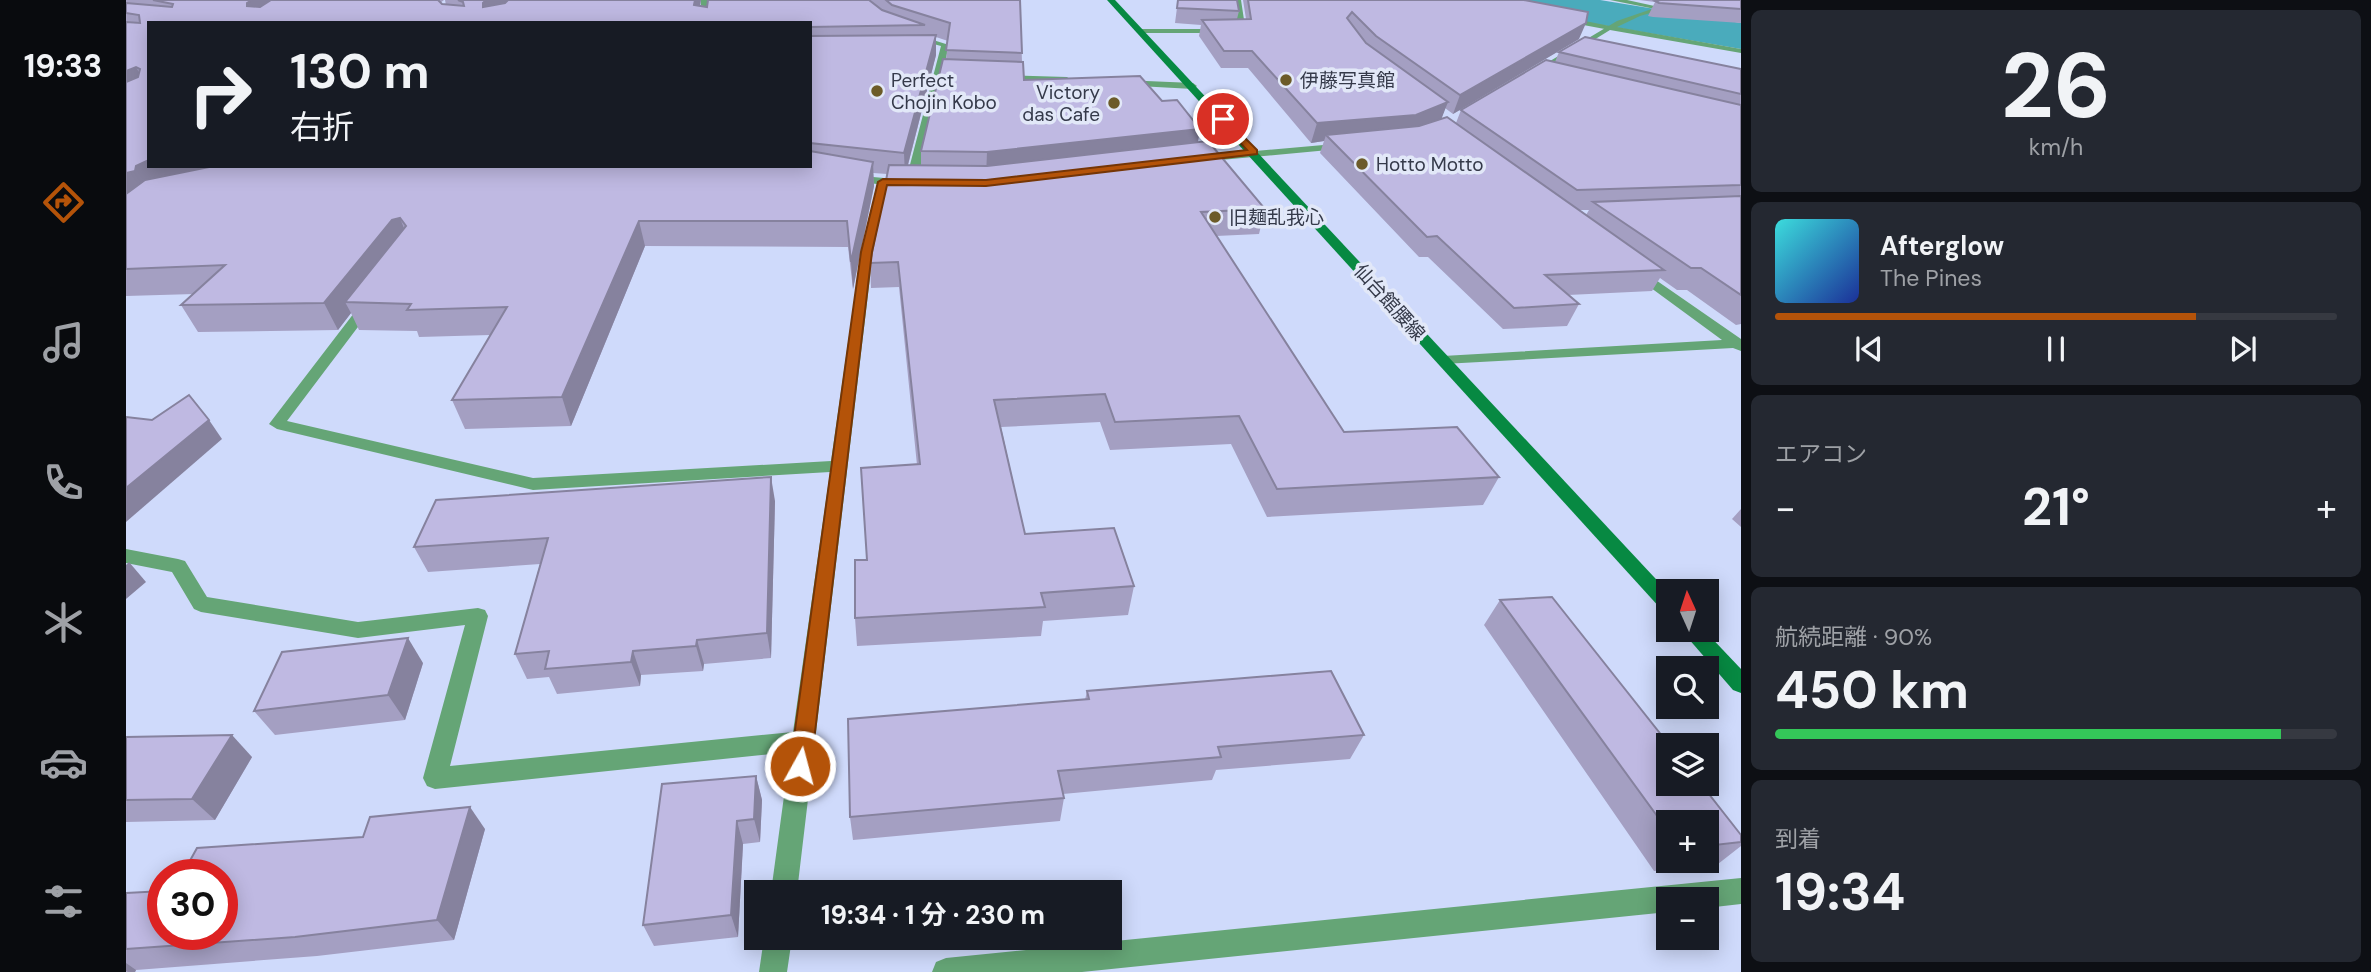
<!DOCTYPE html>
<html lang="ja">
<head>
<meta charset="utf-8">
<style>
  body { margin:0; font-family:"DM Sans","Noto Sans JP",sans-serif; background:#242831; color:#f1f3f6; height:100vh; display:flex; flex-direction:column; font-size:26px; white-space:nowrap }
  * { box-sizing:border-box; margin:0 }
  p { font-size:23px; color:#9ea1a6 }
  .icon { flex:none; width:38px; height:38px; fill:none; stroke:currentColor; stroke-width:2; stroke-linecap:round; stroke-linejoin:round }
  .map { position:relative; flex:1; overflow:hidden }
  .drawer { display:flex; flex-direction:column; gap:10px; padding:10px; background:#0d0f14; width:630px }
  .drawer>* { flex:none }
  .guide { position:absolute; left:21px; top:21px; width:665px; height:147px; border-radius:0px; box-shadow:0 4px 18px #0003; background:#171b24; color:#f1f3f6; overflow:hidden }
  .needle { width:46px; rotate:357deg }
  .fabs { position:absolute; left:1530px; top:579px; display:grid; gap:14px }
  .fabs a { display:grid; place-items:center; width:63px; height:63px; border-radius:0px; background:#171b24; box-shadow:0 4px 18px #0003; font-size:35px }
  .speed { position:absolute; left:21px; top:859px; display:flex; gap:14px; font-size:35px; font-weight:700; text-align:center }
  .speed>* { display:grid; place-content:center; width:91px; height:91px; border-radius:50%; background:#171b24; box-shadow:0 4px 18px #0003; line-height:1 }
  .speed .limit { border:10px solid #d22; background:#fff; color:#111 }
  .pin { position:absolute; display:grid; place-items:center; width:60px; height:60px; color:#fff; margin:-30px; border:4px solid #fff; border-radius:50%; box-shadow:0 2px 7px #0007 }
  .me { position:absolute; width:77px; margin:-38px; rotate:7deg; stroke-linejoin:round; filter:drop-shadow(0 0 5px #0008) }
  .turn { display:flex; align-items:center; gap:24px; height:147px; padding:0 28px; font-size:32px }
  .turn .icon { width:91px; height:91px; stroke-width:2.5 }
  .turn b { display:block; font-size:49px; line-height:60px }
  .big { font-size:52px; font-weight:700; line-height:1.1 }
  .drawer .tile { flex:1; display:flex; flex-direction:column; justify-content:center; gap:10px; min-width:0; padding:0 24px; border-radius:10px; background:#242831 }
  .drawer .dial { align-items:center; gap:0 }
  .dial b { font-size:91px; line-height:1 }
  .song { display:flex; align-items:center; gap:21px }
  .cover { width:84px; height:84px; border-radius:10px; background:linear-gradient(135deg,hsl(180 70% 55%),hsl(230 70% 35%)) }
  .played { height:7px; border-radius:4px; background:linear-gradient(90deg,#b45309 75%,#363941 75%) }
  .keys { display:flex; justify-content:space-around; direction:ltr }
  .heat { display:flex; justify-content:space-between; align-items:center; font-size:38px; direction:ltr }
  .charge { height:10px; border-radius:5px; background:linear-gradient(90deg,#34c759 90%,#363941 0) }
  .trip { position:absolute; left:618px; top:880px; width:378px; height:70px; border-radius:0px; background:#171b24; box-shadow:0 4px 18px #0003; font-weight:700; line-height:70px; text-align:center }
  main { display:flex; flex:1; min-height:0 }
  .tab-bar { display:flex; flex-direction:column; width:126px; justify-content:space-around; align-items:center; background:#090b0e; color:#9ea1a6 }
  .tab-bar .icon { width:49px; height:49px }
  .tab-bar .active { color:#b45309 }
  .tab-bar b { font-size:32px; color:#f1f3f6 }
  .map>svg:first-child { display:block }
</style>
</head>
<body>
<main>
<nav class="tab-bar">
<b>19:33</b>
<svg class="icon active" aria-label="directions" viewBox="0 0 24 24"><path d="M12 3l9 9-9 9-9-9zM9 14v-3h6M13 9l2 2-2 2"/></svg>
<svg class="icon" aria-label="music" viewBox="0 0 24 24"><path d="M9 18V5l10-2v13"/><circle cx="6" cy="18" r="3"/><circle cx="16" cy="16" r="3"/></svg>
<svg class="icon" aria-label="phone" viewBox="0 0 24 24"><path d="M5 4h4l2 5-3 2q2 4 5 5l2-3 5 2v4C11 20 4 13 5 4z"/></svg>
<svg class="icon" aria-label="climate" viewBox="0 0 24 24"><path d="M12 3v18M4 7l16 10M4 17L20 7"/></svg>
<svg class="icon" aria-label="car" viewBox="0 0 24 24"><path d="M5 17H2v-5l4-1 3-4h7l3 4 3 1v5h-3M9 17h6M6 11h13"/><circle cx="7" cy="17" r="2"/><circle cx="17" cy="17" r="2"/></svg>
<svg class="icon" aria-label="filters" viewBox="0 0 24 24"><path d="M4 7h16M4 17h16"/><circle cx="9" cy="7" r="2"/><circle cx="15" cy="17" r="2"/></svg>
</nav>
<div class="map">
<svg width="1615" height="972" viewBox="0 0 1615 972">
  <rect width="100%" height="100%" fill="#cfdafb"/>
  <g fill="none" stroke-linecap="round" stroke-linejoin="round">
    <!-- river -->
    <polygon fill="#4aabbc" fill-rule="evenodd" points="1380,0 1474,0 1615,23 1615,49 1400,12 1386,8"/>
    <!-- lane -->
    <g fill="#65a576" fill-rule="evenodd">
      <polygon points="1484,0 1501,0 1533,7 1529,9"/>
      <polygon points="1439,17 1484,26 1488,28 1484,30 1436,21"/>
    </g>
    <!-- street -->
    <g fill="#65a576" fill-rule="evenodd">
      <polygon points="575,0 583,0 582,23 574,23"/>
      <polygon points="1107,0 1115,0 1120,33 1015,33 1011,31 1015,29 1113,29"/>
      <polygon points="1549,1 1552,5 1514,16 1491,27 1615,49 1615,53 1484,30 1411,75 1404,73 1491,21"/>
      <polygon points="788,34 823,45 791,184 785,187 762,185 747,252 671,892 645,892 664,752 309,789 301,786 297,778 339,625 232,638 75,612 68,609 46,572 0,563 0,549 52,559 59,561 81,597 232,622 352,608 359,610 362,616 324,766 667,732 704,472 407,490 151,429 143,424 238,300 243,299 250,303 161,421 407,478 705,461 735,252 751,184 725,181 720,178 725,175 780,180 815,46 785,38"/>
      <polygon points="874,75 941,77 945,80 941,83 871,80"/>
      <polygon points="997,80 1067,83 1071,86 1067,89 994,85"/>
      <polygon points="1220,143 1224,144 1224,148 1073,162 1068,159 1073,156"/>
      <polygon points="1511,267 1615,339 1615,351 1607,348 1317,364 1310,360 1317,356 1596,340 1506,274 1506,268"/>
      <polygon points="1615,878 1615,904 1580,908 1580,900 1542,900 1542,912 956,972 806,972 810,962 820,958"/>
      <polygon points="638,938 666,938 661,972 633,972"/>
    </g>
    <!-- secondary -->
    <g fill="#078942" fill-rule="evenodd">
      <polygon points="981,0 989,0 1542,592 1542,612 1535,609"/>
      <polygon points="1555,630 1578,630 1615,669 1615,693 1607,690"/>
    </g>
  </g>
  <!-- wall -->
  <g fill="#a49fc2" fill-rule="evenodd">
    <path d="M 0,0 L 318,0 L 314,3 L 316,4 L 320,5 L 319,0 L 575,0 L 574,5 L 581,7 L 745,2 L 744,0 L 894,0 L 896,62 L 898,80 L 1036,101 L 1074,129 L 1072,142 L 1139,209 L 1133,234 L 1090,236 L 1218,432 L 1373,477 L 1357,505 L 1141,517 L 1105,444 L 984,450 L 974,422 L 875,427 L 899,534 L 1008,586 L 1002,615 L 917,621 L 915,636 L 731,646 L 729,618 L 741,560 L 791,465 L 773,287 L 745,288 L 744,263 L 761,174 L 747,173 L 748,186 L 727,289 L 722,247 L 519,246 L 445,426 L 339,429 L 326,400 L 364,335 L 293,337 L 291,331 L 233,330 L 225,313 L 212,330 L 72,332 L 55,305 L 68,294 L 0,296 ZM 23,23 L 684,23 L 684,166 L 23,166 ZM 810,37 L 822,41 L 820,59 L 795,151 L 795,165 L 782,165 L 810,55 Z"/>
    <path d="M 1052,0 L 1113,11 L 1111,19 L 1120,19 L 1117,0 L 1398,0 L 1453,39 L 1327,114 L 1319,108 L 1315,119 L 1330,123 L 1335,110 L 1429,62 L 1433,52 L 1615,69 L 1615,324 L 1610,325 L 1561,290 L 1551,290 L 1534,278 L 1526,291 L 1442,295 L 1453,304 L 1441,326 L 1377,329 L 1302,257 L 1293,257 L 1194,153 L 1198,141 L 1185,143 L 1122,68 L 1095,68 L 1073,36 L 1075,25 L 1049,23 ZM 1453,210 L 1463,210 L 1460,215 Z"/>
    <polygon points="1513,0 1615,0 1615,23 1527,17 1522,16 1529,2"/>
    <polygon points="649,501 645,658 578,664 577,671 515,675 514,686 431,694 423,677 401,679 389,654 414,564 302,572 288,547"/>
    <polygon points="1615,509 1615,527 1606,519"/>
    <path d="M 1374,600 L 1615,835 L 1615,846 L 1592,864 L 1528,871 L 1358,625 ZM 1542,822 L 1580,822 L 1580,861 L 1542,861 Z"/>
    <polygon points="297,663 279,720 149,735 128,711"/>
    <polygon points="961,691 1238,735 1224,759 1090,770 1086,780 937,794 938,798 934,821 727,840 724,817 959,700"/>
    <polygon points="0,737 126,757 89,820 0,822"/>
    <polygon points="630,776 636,800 634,842 617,844 612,937 528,946 517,925"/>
    <polygon points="359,829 328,940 191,956 10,970 9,972 0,972 0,893 37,934"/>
  </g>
  <!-- shaded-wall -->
  <g fill="#86829e">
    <polygon points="126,0 163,0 130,21 121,6 121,3"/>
    <polygon points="360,0 388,0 363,21 357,7 357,3"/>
    <polygon points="569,0 575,0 571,23 568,5"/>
    <polygon points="1460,23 1453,39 1327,114 1334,95"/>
    <polygon points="810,35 810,55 779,176 778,153"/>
    <polygon points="10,67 22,88 0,97 0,71"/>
    <polygon points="1322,102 1315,120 1283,133 1200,135 1198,141 1185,143 1191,123"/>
    <polygon points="1074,129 1070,153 860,177 861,152"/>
    <polygon points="23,160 23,166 175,166 0,215 0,173 10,166"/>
    <polygon points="747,162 748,186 727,289 725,262"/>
    <polygon points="274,218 284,244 219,302 225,313 212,330 198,303 266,220"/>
    <polygon points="513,221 519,246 445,426 436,397"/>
    <polygon points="83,420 96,439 0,522 0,488"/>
    <polygon points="645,477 649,501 645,658 641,633"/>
    <polygon points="3,562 20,582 0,599 0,565"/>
    <polygon points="282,638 297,663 279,720 262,695"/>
    <polygon points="571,640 578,664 577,671 570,646"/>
    <polygon points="507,651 515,675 514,686 505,662"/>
    <polygon points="106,735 126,757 89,820 66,799"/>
    <polygon points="630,776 636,800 634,842 628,819"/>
    <polygon points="344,807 359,829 328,940 311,920"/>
    <polygon points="611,821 617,844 612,937 605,915"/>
    <polygon points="0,963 10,970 9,972 2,972 0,971"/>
  </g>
  <!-- building -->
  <g fill="#bfb9e2" stroke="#86829e" stroke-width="2">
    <polygon points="27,0 126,0 121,3 121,6 134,7 145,0 312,0 316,4 338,6 337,2 332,0 360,0 357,3 357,7 379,3 382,0 569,0 568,5 581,7 582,0 743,0 756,10 799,25 684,27 684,23 23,23 23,160 10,166 9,171 0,173 0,82 12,77 14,69 10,67 0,71 0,22 14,23 13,15 0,13 0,3 46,7 47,4"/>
    <polygon points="760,0 894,0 896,53 820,50 824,23 766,5"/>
    <polygon points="1052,0 1111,0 1113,11 1051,8"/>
    <polygon points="1122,0 1398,0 1462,12 1460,23 1334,95 1250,36 1226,12 1221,18 1240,43 1322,102 1290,115 1191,123 1126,51 1098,51 1076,20 1125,19"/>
    <polygon points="1535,0 1615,0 1615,9 1533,3 1529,1"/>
    <polygon points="810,35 778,153 684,143 684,36"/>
    <polygon points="1459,37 1615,69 1615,94 1433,52"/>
    <polygon points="817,59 897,62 898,80 1014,76 1036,101 1051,100 1074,129 861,152 795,151"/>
    <polygon points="1420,60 1615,105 1615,185 1451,190 1335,110"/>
    <polygon points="1321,117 1538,270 1419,275 1453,304 1388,308 1311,236 1301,237 1200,135 1293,126"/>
    <polygon points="1082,141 1139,209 1075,212 1218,432 1331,427 1373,477 1151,489 1113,416 989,422 979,394 868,400 899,534 988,528 1008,586 915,593 919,607 729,618 729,560 741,560 735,468 794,464 772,262 744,263 763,165 861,166"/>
    <polygon points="684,151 747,162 725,262 721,221 513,221 436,397 326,400 381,307 281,310 285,304 219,302 280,226 274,218 266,220 198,303 55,305 99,265 0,269 0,194 19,180 88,166 684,166"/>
    <polygon points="1615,196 1615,295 1575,268 1565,268 1467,202"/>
    <polygon points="63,395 83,420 0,488 0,417 26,420"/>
    <polygon points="645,477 641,633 571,640 570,646 507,651 505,662 419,669 423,651 389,654 422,538 288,547 310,500"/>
    <polygon points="1426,597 1544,746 1542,746 1542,784 1575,784 1615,835 1615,842 1580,846 1580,822 1542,822 1542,831 1374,600"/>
    <polygon points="282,638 262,695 128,711 156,652"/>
    <polygon points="1205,671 1238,735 1092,747 1095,757 932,771 938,798 724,817 722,719 963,699 961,691"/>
    <polygon points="106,735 66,799 0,800 0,737"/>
    <polygon points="630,776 628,819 611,821 605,915 517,925 536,784"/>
    <polygon points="344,807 311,920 169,937 0,949 0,893 37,891 37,934 96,934 96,875 56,875 71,848 237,837 244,817"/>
  </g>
  <!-- route -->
  <polygon fill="#b45309" stroke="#753606" stroke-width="2" points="1097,116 1131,150 1131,154 860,186 761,185 746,252 685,766 682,773 674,776 667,773 664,766 735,252 752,182 757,179 860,180 1121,150 1094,121"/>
  <!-- markers -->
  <g fill="#6c5b29" stroke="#e2e8f8" stroke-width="2.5">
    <circle cx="1160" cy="80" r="7"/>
    <circle cx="751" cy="91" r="7"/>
    <circle cx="988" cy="103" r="7"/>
    <circle cx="1236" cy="164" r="7"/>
    <circle cx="1089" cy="217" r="7"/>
  </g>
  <g text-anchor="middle" stroke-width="7" stroke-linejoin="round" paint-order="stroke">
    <!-- far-poi labels -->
    <g font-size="19" fill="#353a4a" stroke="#e2e8f8" text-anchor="start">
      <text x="765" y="87">Perfect<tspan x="765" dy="22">Chojin Kobo</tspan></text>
      <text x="1174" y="87">伊藤写真館</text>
      <text x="974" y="99" text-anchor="end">Victory<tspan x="974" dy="22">das Cafe</tspan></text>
      <text x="1250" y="171">Hotto Motto</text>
      <text x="1103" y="224">旧麺乱我心</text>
    </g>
    <!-- far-street labels -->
    <g font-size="19" fill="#353a4a" stroke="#e2e8f8">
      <text transform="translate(1264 302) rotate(48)" y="7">仙台館腰線</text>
    </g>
  </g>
</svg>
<div class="fabs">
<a><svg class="needle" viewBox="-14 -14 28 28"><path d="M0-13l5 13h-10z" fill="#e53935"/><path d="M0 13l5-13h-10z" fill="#9ea1a6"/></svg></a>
<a><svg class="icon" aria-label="search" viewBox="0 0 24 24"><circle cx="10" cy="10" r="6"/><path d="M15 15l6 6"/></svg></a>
<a><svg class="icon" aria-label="layers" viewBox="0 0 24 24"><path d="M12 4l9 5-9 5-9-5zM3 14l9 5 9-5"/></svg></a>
<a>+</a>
<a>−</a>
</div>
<div class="speed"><div class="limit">30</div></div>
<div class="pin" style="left:1097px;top:119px;background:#d93025"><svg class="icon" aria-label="arrive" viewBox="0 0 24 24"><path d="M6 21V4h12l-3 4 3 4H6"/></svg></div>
<svg class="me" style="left:674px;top:766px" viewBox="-20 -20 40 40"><circle r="17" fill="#b45309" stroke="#fff" stroke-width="3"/><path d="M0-11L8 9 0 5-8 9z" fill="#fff"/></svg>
<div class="trip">19:34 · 1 分 · 230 m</div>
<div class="guide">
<div class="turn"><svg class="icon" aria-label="right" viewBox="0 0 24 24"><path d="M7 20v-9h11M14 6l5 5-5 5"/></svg><div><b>130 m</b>右折</div></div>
</div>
</div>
<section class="drawer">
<div class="tile dial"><b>26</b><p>km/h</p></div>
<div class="tile">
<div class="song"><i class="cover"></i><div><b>Afterglow</b><p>The Pines</p></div></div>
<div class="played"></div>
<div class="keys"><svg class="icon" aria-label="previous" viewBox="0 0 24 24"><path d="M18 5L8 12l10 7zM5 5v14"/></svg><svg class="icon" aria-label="pause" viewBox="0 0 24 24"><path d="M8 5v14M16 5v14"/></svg><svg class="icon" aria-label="next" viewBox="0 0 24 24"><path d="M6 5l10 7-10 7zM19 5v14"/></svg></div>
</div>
<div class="tile"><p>エアコン</p>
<div class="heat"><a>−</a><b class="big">21°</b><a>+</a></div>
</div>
<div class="tile"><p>航続距離 · 90%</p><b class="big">450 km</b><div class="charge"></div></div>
<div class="tile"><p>到着</p><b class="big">19:34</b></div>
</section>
</main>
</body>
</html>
